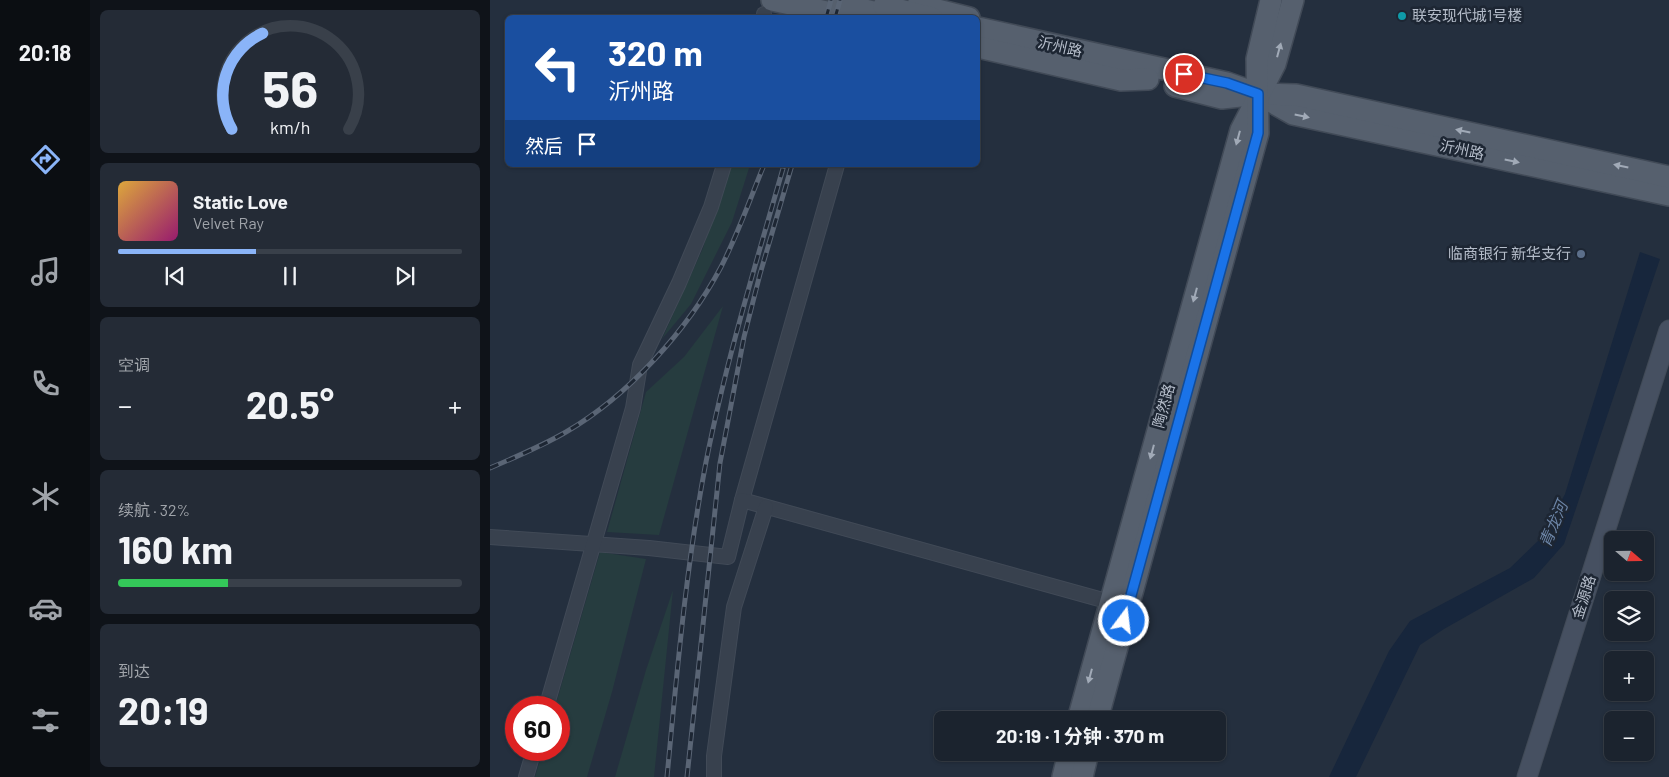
<!DOCTYPE html>
<html lang="zh">
<head>
<meta charset="utf-8">
<style>
  body { margin:0; font-family:Barlow,"Noto Sans SC",sans-serif; background:#242b36; color:#f1f3f6; height:100vh; display:flex; flex-direction:column; font-size:19px; white-space:nowrap }
  * { box-sizing:border-box; margin:0 }
  p { font-size:16px; color:#a0a4aa }
  .icon { flex:none; width:28px; height:28px; fill:none; stroke:currentColor; stroke-width:2; stroke-linecap:round; stroke-linejoin:round }
  .map { position:relative; flex:1; overflow:hidden }
  .panel { display:flex; flex-direction:column; gap:10px; padding:10px; background:#0f1319; width:400px }
  .panel>* { flex:none }
  .banner { position:absolute; left:15px; top:15px; width:475px; height:152px; border-radius:8px; box-shadow:0 1px 4px #0004,0 0 0 1px #39404a; background:#1a4fa0; color:#fff; overflow:hidden }
  .needle { width:32px; rotate:110deg }
  .tools { position:absolute; left:1114px; top:531px; display:grid; gap:10px }
  .tools a { display:grid; place-items:center; width:50px; height:50px; border-radius:8px; background:#1b232e; box-shadow:0 1px 4px #0004,0 0 0 1px #39404a; font-size:25px }
  .speed { position:absolute; left:15px; top:696px; display:flex; gap:10px; font-size:25px; font-weight:700; text-align:center }
  .speed>* { display:grid; place-content:center; width:65px; height:65px; border-radius:50%; background:#1b232e; box-shadow:0 1px 4px #0004,0 0 0 1px #39404a; line-height:1 }
  .speed .limit { border:8px solid #d22; background:#fff; color:#111 }
  .pin { position:absolute; display:grid; place-items:center; width:42px; height:42px; color:#fff; margin:-21px; border:2px solid #fff; border-radius:50%; box-shadow:0 1px 5px #0007 }
  .me { position:absolute; width:55px; margin:-28px; rotate:15deg; stroke-linejoin:round; filter:drop-shadow(0 0 4px #0008) }
  .turn { display:flex; align-items:center; gap:18px; height:105px; padding:0 20px; font-size:22px }
  .turn .icon { width:65px; height:65px; stroke-width:2.5 }
  .turn b { display:block; font-size:35px; line-height:42px }
  .then { display:flex; align-items:center; height:48px; padding:0 20px; background:#0003; gap:10px; font-size:19px }
  .big { font-size:38px; font-weight:700; line-height:1.1 }
  .panel .card { flex:1; display:flex; flex-direction:column; justify-content:center; gap:8px; min-width:0; padding:0 18px; border-radius:8px; background:#242b36 }
  .panel .dial { align-items:center; gap:0 }
  .dial svg { height:130px; overflow:visible; fill:none; stroke:#39404a; stroke-width:7; stroke-linecap:round; text-anchor:middle }
  .dial text { fill:#f1f3f6; stroke:none }
  .song { display:flex; align-items:center; gap:15px }
  .cover { width:60px; height:60px; border-radius:8px; background:linear-gradient(135deg,hsl(40 70% 55%),hsl(320 70% 35%)) }
  .played { height:5px; border-radius:2px; background:linear-gradient(90deg,#8ab4f8 40%,#39404a 40%) }
  .keys { display:flex; justify-content:space-around; direction:ltr }
  .heat { display:flex; justify-content:space-between; align-items:center; font-size:28px; direction:ltr }
  .charge { height:8px; border-radius:4px; background:linear-gradient(90deg,#34c759 32%,#39404a 0) }
  .trip { position:absolute; left:444px; top:711px; width:292px; height:50px; border-radius:8px; background:#1b232e; box-shadow:0 1px 4px #0004,0 0 0 1px #39404a; font-weight:700; line-height:50px; text-align:center }
  main { display:flex; flex:1; min-height:0 }
  .dock { display:flex; flex-direction:column; width:90px; justify-content:space-around; align-items:center; background:#0b0e12; color:#a0a4aa }
  .dock .icon { width:35px; height:35px }
  .dock .current { color:#8ab4f8 }
  .dock b { font-size:22px; color:#f1f3f6 }
  .map>svg:first-child { display:block }
</style>
</head>
<body>
<main>
<nav class="dock">
<b>20:18</b>
<svg class="icon current" aria-label="directions" viewBox="0 0 24 24"><path d="M12 3l9 9-9 9-9-9zM9 14v-3h6M13 9l2 2-2 2"/></svg>
<svg class="icon" aria-label="music" viewBox="0 0 24 24"><path d="M9 18V5l10-2v13"/><circle cx="6" cy="18" r="3"/><circle cx="16" cy="16" r="3"/></svg>
<svg class="icon" aria-label="phone" viewBox="0 0 24 24"><path d="M5 4h4l2 5-3 2q2 4 5 5l2-3 5 2v4C11 20 4 13 5 4z"/></svg>
<svg class="icon" aria-label="climate" viewBox="0 0 24 24"><path d="M12 3v18M4 7l16 10M4 17L20 7"/></svg>
<svg class="icon" aria-label="car" viewBox="0 0 24 24"><path d="M5 17H2v-5l4-1 3-4h7l3 4 3 1v5h-3M9 17h6M6 11h13"/><circle cx="7" cy="17" r="2"/><circle cx="17" cy="17" r="2"/></svg>
<svg class="icon" aria-label="filters" viewBox="0 0 24 24"><path d="M4 7h16M4 17h16"/><circle cx="9" cy="7" r="2"/><circle cx="15" cy="17" r="2"/></svg>
</nav>
<section class="panel">
<div class="card dial"><svg viewBox="0 0 100 80">
<path d="M14 69A42 42 0 1 1 86 69"/>
<path d="M14 69A42 42 0 0 1 33 10" stroke="#8ab4f8"/>
<text x="50" y="56" font-size="32" font-weight="700">56</text>
<text x="50" y="72" font-size="11">km/h</text>
</svg></div>
<div class="card">
<div class="song"><i class="cover"></i><div><b>Static Love</b><p>Velvet Ray</p></div></div>
<div class="played"></div>
<div class="keys"><svg class="icon" aria-label="previous" viewBox="0 0 24 24"><path d="M18 5L8 12l10 7zM5 5v14"/></svg><svg class="icon" aria-label="pause" viewBox="0 0 24 24"><path d="M8 5v14M16 5v14"/></svg><svg class="icon" aria-label="next" viewBox="0 0 24 24"><path d="M6 5l10 7-10 7zM19 5v14"/></svg></div>
</div>
<div class="card"><p>空调</p>
<div class="heat"><a>−</a><b class="big">20.5°</b><a>+</a></div>
</div>
<div class="card"><p>续航 · 32%</p><b class="big">160 km</b><div class="charge"></div></div>
<div class="card"><p>到达</p><b class="big">20:19</b></div>
</section>
<div class="map">
<svg width="1179" height="777" viewBox="0 0 1179 777">
  <rect width="100%" height="100%" fill="#242f3e"/>
  <!-- green -->
  <g fill="#263c3f">
    <polygon points="239,165 260,165 242,222 201,304 172,339 213,248"/>
    <polygon points="233,306 169,535 117,532 156,392 194,357"/>
    <polygon points="110,552 156,559 122,692 97,777 45,777 53,750 69,750 69,708 65,707"/>
    <polygon points="183,590 164,777 125,777 156,670"/>
  </g>
  <!-- water -->
  <polygon fill="#17263c" points="1150,252 1170,259 1074,544 1044,578 954,629 930,645 866,777 839,777 899,651 920,621 1020,568 1052,537 1075,494"/>
  <g fill="none" stroke-linecap="round" stroke-linejoin="round">
    <defs>
      <g id="street">
        <polyline points="274,18 274,14"/>
        <polyline points="252,500 347,165"/>
        <polyline points="0,537 159,548 238,557 252,500 620,602"/>
        <polyline points="56,708 143,408 150,365 189,283 221,207 234,165"/>
        <polyline points="36,777 44,750"/>
        <polyline points="224,777 224,756 244,607 276,507"/>
      </g>
      <polyline id="secondary" points="1037,777 1179,330"/>
      <g id="primary">
        <polyline points="282,0 364,18"/>
        <polyline points="350,4 408,18"/>
        <polyline points="428,5 479,18"/>
        <polyline points="394,6 442,18"/>
        <polyline points="488,28 737,83 768,94 803,114 1179,195"/>
        <polyline points="488,47 631,80 658,79"/>
        <polyline points="685,86 732,98 768,94 806,95 1179,177"/>
        <polyline points="588,720 751,130 785,64 803,0"/>
        <polyline points="607,720 768,133 767,59 781,0"/>
        <polyline points="573,777 579,752"/>
        <polyline points="592,777 598,752"/>
      </g>
    </defs>
    <!-- street casing -->
    <use href="#street" stroke="#414a57" stroke-width="16"/>
    <!-- secondary casing -->
    <use href="#secondary" stroke="#414a57" stroke-width="21"/>
    <!-- primary casing -->
    <use href="#primary" stroke="#414a57" stroke-width="24"/>
    <!-- street -->
    <use href="#street" stroke="#38414e" stroke-width="14"/>
    <!-- secondary -->
    <use href="#secondary" stroke="#465061" stroke-width="19"/>
    <!-- primary -->
    <use href="#primary" stroke="#56606e" stroke-width="21"/>
    <defs>
      <g id="rail">
        <polyline points="336,18 341,0"/>
        <polyline points="345,18 350,0"/>
        <path d="M 0,468 C 26,457 52,446 76,432 C 138,396 197,331 231,267 C 248,234 260,199 274,165"/>
        <path d="M 177,777 C 187,672 196,566 216,462 C 236,361 266,263 294,165"/>
        <polyline points="197,777 230,463 254,337 270,274 302,165"/>
      </g>
    </defs>
    <!-- rail casing -->
    <use href="#rail" stroke="#5a6575" stroke-width="5"/>
    <!-- rail -->
    <use href="#rail" stroke="#1d2633" stroke-width="3" stroke-dasharray="9" stroke-linecap="butt"/>
  </g>
  <!-- one-way arrows -->
  <defs><path id="oneway-solid" d="M-6-.8H1V-3.2L6.5 0L1 3.2V.8H-6Z" transform="scale(1.25)"/></defs>
  <g fill="#a1aab7">
    <use href="#oneway-solid" transform="translate(789 50) rotate(-75)"/>
    <use href="#oneway-solid" transform="translate(812 116) rotate(12)"/>
    <use href="#oneway-solid" transform="translate(973 131) rotate(-168)"/>
    <use href="#oneway-solid" transform="translate(748 138) rotate(105)"/>
    <use href="#oneway-solid" transform="translate(1022 161) rotate(12)"/>
    <use href="#oneway-solid" transform="translate(1131 166) rotate(-168)"/>
    <use href="#oneway-solid" transform="translate(705 295) rotate(105)"/>
    <use href="#oneway-solid" transform="translate(662 452) rotate(105)"/>
    <use href="#oneway-solid" transform="translate(600 676) rotate(105)"/>
  </g>
  <g fill="none" stroke-linecap="round" stroke-linejoin="round">
    <defs>
      <polyline id="route" points="634,621 768,133 768,94 737,83 694,74"/>
    </defs>
    <!-- route casing -->
    <use href="#route" stroke="#114b97" stroke-width="12"/>
    <!-- route -->
    <use href="#route" stroke="#1a73e8" stroke-width="9"/>
  </g>
  <!-- markers -->
  <circle fill="#0f9aa8" stroke="#1d2633" stroke-width="2" cx="912" cy="16" r="5"/>
  <circle fill="#5c6f8a" stroke="#1d2633" stroke-width="2" cx="1091" cy="254" r="5"/>
  <g text-anchor="middle" stroke-width="5" stroke-linejoin="round" paint-order="stroke">
    <!-- poi labels -->
    <g font-size="15" fill="#b4bcc9" stroke="#1d2633" text-anchor="start">
      <text x="922" y="21">联安现代城1号楼</text>
      <text x="1081" y="259" text-anchor="end">临商银行 新华支行</text>
    </g>
    <!-- street labels -->
    <g font-size="15" fill="#b4bcc9" stroke="#1d2633">
      <text transform="translate(570 47) rotate(13)" y="5">沂州路</text>
      <text transform="translate(972 150) rotate(12)" y="5">沂州路</text>
      <text transform="translate(674 406) rotate(-75)" y="5">陶然路</text>
      <text transform="translate(1094 597) rotate(-72)" y="5">金源路</text>
    </g>
    <!-- water labels -->
    <g font-size="16" font-style="italic" fill="#6d86a8" stroke="#1d2633">
      <text transform="translate(1063 524) rotate(-67)" y="6">青龙河</text>
    </g>
  </g>
</svg>
<div class="tools">
<a><svg class="needle" viewBox="-14 -14 28 28"><path d="M0-13l5 13h-10z" fill="#e53935"/><path d="M0 13l5-13h-10z" fill="#a0a4aa"/></svg></a>
<a><svg class="icon" aria-label="layers" viewBox="0 0 24 24"><path d="M12 4l9 5-9 5-9-5zM3 14l9 5 9-5"/></svg></a>
<a>+</a>
<a>−</a>
</div>
<div class="speed"><div class="limit">60</div></div>
<div class="pin" style="left:694px;top:74px;background:#d93025"><svg class="icon" aria-label="arrive" viewBox="0 0 24 24"><path d="M6 21V4h12l-3 4 3 4H6"/></svg></div>
<svg class="me" style="left:634px;top:621px" viewBox="-20 -20 40 40"><circle r="17" fill="#1a73e8" stroke="#fff" stroke-width="3"/><path d="M0-11L8 9 0 5-8 9z" fill="#fff"/></svg>
<div class="trip">20:19 · 1 分钟 · 370 m</div>
<div class="banner">
<div class="turn"><svg class="icon" aria-label="left" viewBox="0 0 24 24"><path d="M17 20v-9H6M10 6l-5 5 5 5"/></svg><div><b>320 m</b>沂州路</div></div>
<div class="then">然后<svg class="icon" aria-label="arrive" viewBox="0 0 24 24"><path d="M6 21V4h12l-3 4 3 4H6"/></svg></div>
</div>
</div>
</main>
</body>
</html>
